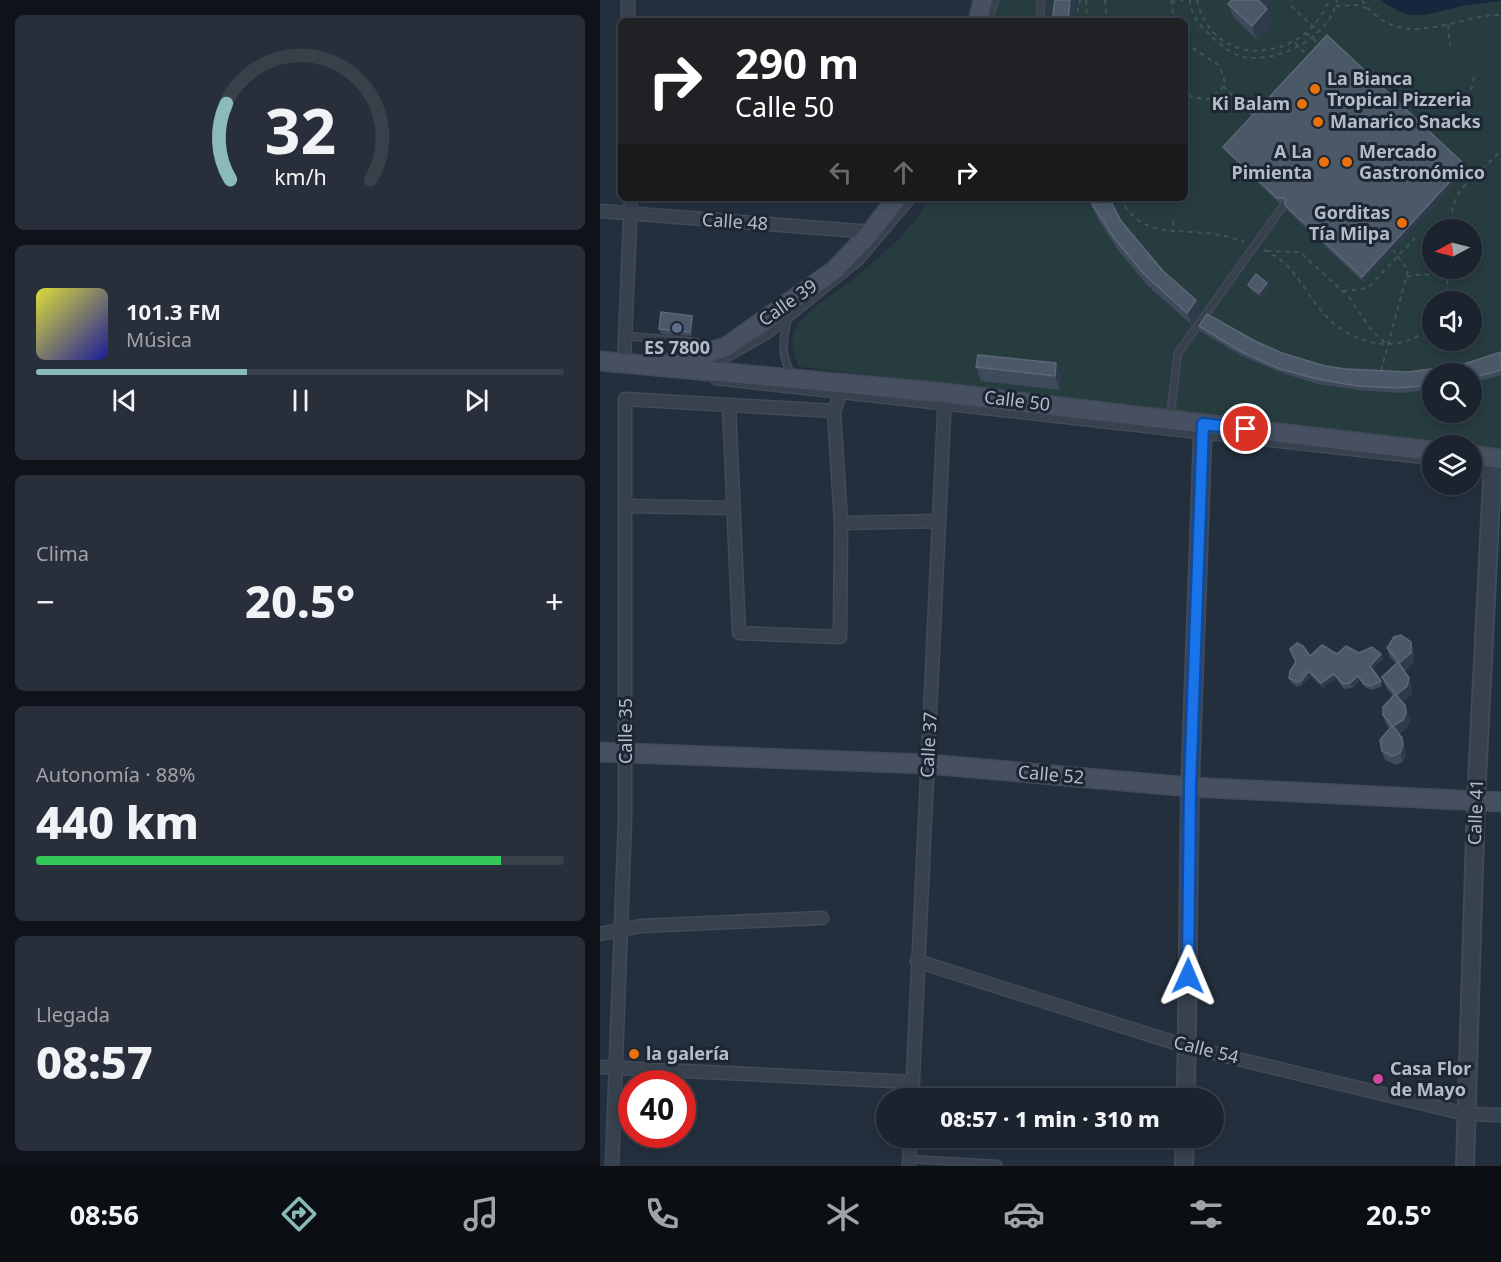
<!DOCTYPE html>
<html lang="es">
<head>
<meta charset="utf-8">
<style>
  body { margin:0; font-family:"Noto Sans",sans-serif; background:#282f3a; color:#f1f3f6; height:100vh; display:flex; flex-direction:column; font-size:22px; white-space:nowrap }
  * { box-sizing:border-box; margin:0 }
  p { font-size:20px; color:#a0a4aa }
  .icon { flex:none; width:33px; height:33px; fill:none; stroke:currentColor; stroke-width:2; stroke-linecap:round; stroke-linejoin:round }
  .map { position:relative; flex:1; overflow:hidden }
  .panel { display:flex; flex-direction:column; gap:15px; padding:15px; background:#0f1319; width:600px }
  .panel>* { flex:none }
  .top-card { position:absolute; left:18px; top:18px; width:570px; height:183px; border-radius:9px; box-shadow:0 3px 9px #0003,0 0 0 2px #39404a; background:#202124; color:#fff; overflow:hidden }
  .needle { width:39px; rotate:263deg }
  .fabs { position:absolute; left:822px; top:219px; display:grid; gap:12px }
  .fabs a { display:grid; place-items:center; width:60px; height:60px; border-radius:50%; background:#1b232e; box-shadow:0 3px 9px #0003,0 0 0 2px #39404a; font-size:30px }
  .speed { position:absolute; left:18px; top:1070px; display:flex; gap:12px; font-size:30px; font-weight:700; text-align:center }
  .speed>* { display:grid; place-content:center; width:78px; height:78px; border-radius:50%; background:#1b232e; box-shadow:0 3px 9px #0003,0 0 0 2px #39404a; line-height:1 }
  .speed .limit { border:9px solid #d22; background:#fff; color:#111 }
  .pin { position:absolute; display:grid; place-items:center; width:51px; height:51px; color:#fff; margin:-26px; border:3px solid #fff; border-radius:50%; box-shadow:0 2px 6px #0007 }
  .me { position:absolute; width:66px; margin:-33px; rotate:1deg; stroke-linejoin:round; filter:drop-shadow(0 0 4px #0008) }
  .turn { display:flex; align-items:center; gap:21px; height:126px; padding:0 18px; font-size:27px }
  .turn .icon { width:78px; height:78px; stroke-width:2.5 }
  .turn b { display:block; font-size:42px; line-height:51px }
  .lanes { display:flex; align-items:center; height:57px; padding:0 18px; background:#0003; justify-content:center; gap:30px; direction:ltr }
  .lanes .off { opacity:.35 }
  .big { font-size:45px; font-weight:800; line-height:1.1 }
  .panel .card { flex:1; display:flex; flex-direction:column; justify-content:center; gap:9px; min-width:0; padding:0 21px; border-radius:9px; background:#282f3a }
  .panel .dial { align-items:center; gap:0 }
  .dial svg { height:156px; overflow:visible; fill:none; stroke:#39404a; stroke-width:7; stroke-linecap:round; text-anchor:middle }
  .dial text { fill:#f1f3f6; stroke:none }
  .song { display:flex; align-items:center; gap:18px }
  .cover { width:72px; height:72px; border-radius:9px; background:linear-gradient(135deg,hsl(60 70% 55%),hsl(240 70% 35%)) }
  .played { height:6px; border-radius:3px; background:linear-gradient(90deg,#8bbbb9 40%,#39404a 40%) }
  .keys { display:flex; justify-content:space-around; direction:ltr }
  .heat { display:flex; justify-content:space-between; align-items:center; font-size:33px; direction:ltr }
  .charge { height:9px; border-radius:4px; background:linear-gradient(90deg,#34c759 88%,#39404a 0) }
  .trip { position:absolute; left:276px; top:1088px; width:348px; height:60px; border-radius:30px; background:#1b232e; box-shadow:0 3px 9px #0003,0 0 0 2px #39404a; font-weight:800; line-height:60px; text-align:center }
  .tab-bar { display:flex; height:96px; justify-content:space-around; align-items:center; background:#0b0e12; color:#a0a4aa }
  .tab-bar .icon { width:42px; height:42px }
  .tab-bar .active { color:#8bbbb9 }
  .tab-bar b { font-size:27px; color:#f1f3f6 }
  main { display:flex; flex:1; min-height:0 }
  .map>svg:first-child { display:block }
</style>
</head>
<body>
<main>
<section class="panel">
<div class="card dial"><svg viewBox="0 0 100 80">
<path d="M14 69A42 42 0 1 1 86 69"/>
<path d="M14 69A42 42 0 0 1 12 30" stroke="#8bbbb9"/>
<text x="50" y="56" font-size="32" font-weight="700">32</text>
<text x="50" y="72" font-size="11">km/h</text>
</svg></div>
<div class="card">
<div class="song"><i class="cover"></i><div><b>101.3 FM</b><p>Música</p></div></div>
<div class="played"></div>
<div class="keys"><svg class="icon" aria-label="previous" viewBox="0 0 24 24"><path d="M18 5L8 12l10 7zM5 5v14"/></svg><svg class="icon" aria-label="pause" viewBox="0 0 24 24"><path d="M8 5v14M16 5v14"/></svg><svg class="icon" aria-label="next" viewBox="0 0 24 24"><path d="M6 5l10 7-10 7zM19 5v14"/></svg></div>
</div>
<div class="card"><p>Clima</p>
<div class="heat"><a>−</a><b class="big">20.5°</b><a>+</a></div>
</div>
<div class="card"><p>Autonomía · 88%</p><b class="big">440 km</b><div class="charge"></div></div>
<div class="card"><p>Llegada</p><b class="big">08:57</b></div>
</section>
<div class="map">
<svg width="901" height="1166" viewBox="0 0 901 1166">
  <rect width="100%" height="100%" fill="#242f3e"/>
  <!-- green -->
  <path fill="#263c3f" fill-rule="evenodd" d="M 388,0 L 901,0 L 901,450 L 555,411 L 555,408 L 200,367 C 194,357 190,343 194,332 C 202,312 232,296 248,283 C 275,262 314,228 331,198 L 585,198 L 585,21 L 383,21 ZM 832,230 L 872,230 L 872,268 L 832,268 ZM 832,302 L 872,302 L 872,340 L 832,340 ZM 832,374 L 872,374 L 872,412 L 832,412 Z"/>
  <!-- water -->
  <path fill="#17263c" d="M 781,0 L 901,0 L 901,1 C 885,3 869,4 853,8 C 821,16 811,22 781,0 Z"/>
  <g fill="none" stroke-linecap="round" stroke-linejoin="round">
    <defs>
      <g id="service">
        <polyline points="389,21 395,0"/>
        <polyline points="440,21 441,0"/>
        <path d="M 187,321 C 182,344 181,356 193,377"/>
        <polyline points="26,336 97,342"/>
        <polyline points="113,366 168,335 260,261 313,198"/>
        <polyline points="115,381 832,461"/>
        <polyline points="570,418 578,353 683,206"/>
        <polyline points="872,466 901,469"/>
        <polyline points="309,1159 398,1164"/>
      </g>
      <g id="minor">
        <polyline points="28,0 28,21"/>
        <polyline points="0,211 271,232"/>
        <polyline points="24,364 31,198"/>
        <polyline points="129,406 139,633 240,637 241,523 234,411 244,384"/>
        <polyline points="26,506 133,508"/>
        <polyline points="241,523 339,521"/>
        <polyline points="0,934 41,926 222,918"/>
        <polyline points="317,961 588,1047 866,1114 901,1115"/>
        <polyline points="0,1067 313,1082"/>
        <polyline points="312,1098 345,393"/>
        <polyline points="12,1166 25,820 25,399 234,411"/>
        <polyline points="309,1166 310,1137"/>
      </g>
      <g id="tertiary">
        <polyline points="586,1098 590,787 603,424"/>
        <polyline points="584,1166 585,1137"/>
        <polyline points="865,1166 876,801 893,458"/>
      </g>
      <g id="secondary">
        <polyline points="378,21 383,0"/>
        <polyline points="0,361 345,393 832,451"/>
        <polyline points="69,363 126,347 235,270 271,232 297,198"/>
        <polyline points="872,455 901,459"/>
        <polyline points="0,752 328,764 590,787 901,802"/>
      </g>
    </defs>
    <!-- service casing -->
    <use href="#service" stroke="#414a57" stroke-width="9"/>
    <!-- minor casing -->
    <use href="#minor" stroke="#414a57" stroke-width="15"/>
    <!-- tertiary casing -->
    <use href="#tertiary" stroke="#414a57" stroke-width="20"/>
    <!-- secondary casing -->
    <use href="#secondary" stroke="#414a57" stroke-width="21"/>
    <!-- path -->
    <g stroke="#3f5557" stroke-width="2" stroke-dasharray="4.5 4.5" stroke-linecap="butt">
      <polyline points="486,0 487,21"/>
      <polyline points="505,0 507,21"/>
      <polyline points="571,0 574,21"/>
      <path d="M 590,0 C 591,16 599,25 610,35 C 621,46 634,57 650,58 C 684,60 730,36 737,0"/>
      <path d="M 597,0 C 613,72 705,63 729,0"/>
      <path d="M 762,0 C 801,55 852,15 901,15"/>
      <polyline points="571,2 583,0"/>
      <polyline points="691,6 718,31"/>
      <polyline points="736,6 758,5 768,9"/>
      <polyline points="475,21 480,0"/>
      <polyline points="848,25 850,46"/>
      <polyline points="706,33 718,43"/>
      <polyline points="585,43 620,66 625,83 621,90 608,99 592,97 585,91"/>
      <polyline points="695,43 706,54"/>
      <polyline points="623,86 653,116"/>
      <polyline points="869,99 875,73"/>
      <path d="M 520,198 C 541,237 570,229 607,233 C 620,234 632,238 644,242"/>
      <polyline points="573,221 574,232"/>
      <path d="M 850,230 C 851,184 874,181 901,150"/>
      <path d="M 664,250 C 695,263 705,294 726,316 C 754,346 802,356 832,325"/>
      <polyline points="667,251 700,252 749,297 772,331 788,345"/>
      <path d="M 807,277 C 819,274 839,272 849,281"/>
      <polyline points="743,291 768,288 815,238"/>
      <polyline points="845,302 849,268"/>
      <polyline points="781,371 808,270 793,250"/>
    </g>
    <!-- service -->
    <use href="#service" stroke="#38414e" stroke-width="6"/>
    <!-- minor -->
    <use href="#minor" stroke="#38414e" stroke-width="12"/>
    <!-- tertiary -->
    <use href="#tertiary" stroke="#38414e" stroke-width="16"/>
    <!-- secondary -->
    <use href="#secondary" stroke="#465061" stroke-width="18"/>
  </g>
  <!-- wall -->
  <g fill="#3f4b5c">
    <polygon points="628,4 666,7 673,23 657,40 634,18"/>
    <polygon points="623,147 867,170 763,282 687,210 685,202 679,203 625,151"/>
    <polygon points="488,198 509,198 521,221 563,271 596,300 601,312 592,325 548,286 518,250 498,219"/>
    <polygon points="667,283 669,287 661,298 650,289 648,285"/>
    <polygon points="93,320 92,336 61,334 59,329"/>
    <polygon points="599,326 655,341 682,353 725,366 746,369 808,372 861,365 901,352 901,375 872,383 872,374 832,374 832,390 800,393 759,390 718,384 679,372 642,356 600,331"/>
    <polygon points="456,363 461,377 460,390 381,381 376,367"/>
    <polygon points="811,642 814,651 814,662 804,671 812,687 811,695 802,702 805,705 808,714 810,722 806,729 799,734 802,738 806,755 803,762 796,765 785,760 782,751 790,729 786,724 783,715 793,696 785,686 782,677 796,664 790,657 787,648"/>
    <polygon points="759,653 781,654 783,659 772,669 781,681 782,686 773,690 766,688 760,680 752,688 744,689 736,678 723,688 711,676 702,685 697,687 691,682 689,678 710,656"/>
  </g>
  <!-- shaded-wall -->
  <g fill="#2f3b4b">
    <polygon points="470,0 476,0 474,21 468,21"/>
    <polygon points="657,0 673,0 662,13"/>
    <polygon points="687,0 694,0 689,5"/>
    <polygon points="667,9 673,23 657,40 652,26"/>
    <polygon points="865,165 867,170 763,282 762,277"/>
    <polygon points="667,283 669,287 661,298 659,293"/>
    <polygon points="596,300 601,312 592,325 587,313"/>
    <polygon points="92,316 93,320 92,336 90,332"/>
    <polygon points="456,363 461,377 460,390 455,376"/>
    <polygon points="811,642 814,651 814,662 802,672 799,663"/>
    <polygon points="781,654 783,659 771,670 770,666"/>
    <polygon points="709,671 711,676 702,685 701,681"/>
    <polygon points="734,674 736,678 723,688 721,683"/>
    <polygon points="758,676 760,680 752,688 750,683"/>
    <polygon points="809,678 812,687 811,695 799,704 796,695"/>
    <polygon points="805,705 808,714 810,722 806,729 797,735 793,726"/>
    <polygon points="802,738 806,755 803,762 800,753"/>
  </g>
  <!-- building -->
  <g fill="#4b5868" stroke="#5c6777" stroke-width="1.5">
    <polygon points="455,0 470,0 468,21 452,21"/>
    <polygon points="632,0 658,0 667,9 652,26 628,4"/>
    <polygon points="727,35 865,165 762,277 685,205 685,198 677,198 623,147"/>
    <polygon points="490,198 509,198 521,221 563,271 596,300 587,313 544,274 514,238 494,207"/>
    <polygon points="656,274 667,283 659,293 648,285"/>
    <polygon points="61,312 92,316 90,332 59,329"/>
    <polygon points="607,314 655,341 682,353 725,366 746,369 808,372 861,365 901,352 901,370 872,378 872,374 832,374 832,385 798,388 757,386 717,379 677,368 640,351 599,326"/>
    <polygon points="378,355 456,363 455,376 376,367"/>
    <polygon points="801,635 811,642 811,653 799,663 787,648 794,637"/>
    <polygon points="697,643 703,646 710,656 722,645 737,654 746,646 759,653 772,647 781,654 770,666 781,681 771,686 764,684 758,676 750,683 743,684 734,674 721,683 709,671 701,681 696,682 689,678 690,671 696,662 690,649"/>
    <polygon points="798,662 809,678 807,686 796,695 805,705 806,713 803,720 793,726 802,738 803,746 800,753 792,756 782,751 780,740 792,726 783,715 783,707 795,694 782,677"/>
  </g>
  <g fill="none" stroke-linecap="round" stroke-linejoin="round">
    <defs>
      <polyline id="route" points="588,976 590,787 603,424 646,429"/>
    </defs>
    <!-- route casing -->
    <use href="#route" stroke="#114b97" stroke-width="15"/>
    <!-- route -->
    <use href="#route" stroke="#1a73e8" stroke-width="10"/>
  </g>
  <!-- markers -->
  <g fill="#e8710a" stroke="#1d2633" stroke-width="2">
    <circle cx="715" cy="89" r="6"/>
    <circle cx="702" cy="104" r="6"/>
    <circle cx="718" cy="122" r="6"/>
    <circle cx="724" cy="162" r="6"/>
    <circle cx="747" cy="162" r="6"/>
    <circle cx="802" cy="223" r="6"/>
    <circle cx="34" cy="1054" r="6"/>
  </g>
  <circle fill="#5c6f8a" stroke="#1d2633" stroke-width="2" cx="77" cy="328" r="6"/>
  <circle fill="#d1479c" stroke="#1d2633" stroke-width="2" cx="778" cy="1079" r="6"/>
  <g text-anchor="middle" stroke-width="6" stroke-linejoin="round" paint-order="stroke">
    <!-- poi labels -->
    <g font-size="18" font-weight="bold" fill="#b4bcc9" stroke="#1d2633" text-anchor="start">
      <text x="727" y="85">La Bianca<tspan x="727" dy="21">Tropical Pizzeria</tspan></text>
      <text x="690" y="110" text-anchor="end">Ki Balam</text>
      <text x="730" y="128">Manarico Snacks</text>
      <text x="712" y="158" text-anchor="end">A La<tspan x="712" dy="21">Pimienta</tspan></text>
      <text x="759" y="158">Mercado<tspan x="759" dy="21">Gastronómico</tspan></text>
      <text x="790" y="219" text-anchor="end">Gorditas<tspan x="790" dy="21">Tía Milpa</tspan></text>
      <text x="77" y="354" text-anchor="middle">ES 7800</text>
      <text x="46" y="1060">la galería</text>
      <text x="790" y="1075">Casa Flor<tspan x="790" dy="21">de Mayo</tspan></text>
    </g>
    <!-- street labels -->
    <g font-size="18" fill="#b4bcc9" stroke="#1d2633">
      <text transform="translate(135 222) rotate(4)" y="6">Calle 48</text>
      <text transform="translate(188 303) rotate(-35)" y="6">Calle 39</text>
      <text transform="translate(417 401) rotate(7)" y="6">Calle 50</text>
      <text transform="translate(26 731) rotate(-90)" y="6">Calle 35</text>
      <text transform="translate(329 745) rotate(-87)" y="6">Calle 37</text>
      <text transform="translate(451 775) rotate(5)" y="6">Calle 52</text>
      <text transform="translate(876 812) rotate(-88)" y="6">Calle 41</text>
      <text transform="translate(606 1050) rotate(14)" y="6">Calle 54</text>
    </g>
  </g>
</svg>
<div class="fabs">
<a><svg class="needle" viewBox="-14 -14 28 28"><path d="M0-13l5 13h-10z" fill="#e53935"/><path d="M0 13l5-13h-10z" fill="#a0a4aa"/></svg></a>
<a><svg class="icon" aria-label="sound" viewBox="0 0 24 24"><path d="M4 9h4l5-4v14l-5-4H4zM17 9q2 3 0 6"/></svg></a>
<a><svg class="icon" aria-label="search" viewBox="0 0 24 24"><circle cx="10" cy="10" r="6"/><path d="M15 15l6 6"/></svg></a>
<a><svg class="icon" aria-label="layers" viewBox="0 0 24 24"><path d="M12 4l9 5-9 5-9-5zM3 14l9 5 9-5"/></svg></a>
</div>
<div class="speed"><div class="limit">40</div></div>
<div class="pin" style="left:646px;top:429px;background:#d93025"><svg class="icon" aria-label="arrive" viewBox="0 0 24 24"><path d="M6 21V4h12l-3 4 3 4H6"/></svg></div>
<svg class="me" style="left:588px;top:976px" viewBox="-20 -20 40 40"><path d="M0-17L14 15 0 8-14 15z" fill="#1a73e8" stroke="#fff" stroke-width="4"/></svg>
<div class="trip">08:57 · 1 min · 310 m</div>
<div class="top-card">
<div class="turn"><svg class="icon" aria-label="right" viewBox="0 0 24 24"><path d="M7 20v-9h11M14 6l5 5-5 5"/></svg><div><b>290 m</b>Calle 50</div></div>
<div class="lanes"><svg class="icon off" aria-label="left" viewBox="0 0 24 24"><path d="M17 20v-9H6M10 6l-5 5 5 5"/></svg><svg class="icon off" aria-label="ahead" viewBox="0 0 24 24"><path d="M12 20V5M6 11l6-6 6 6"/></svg><svg class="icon" aria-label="right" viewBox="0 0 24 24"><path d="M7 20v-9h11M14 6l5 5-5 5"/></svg></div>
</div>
</div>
</main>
<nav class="tab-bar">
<b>08:56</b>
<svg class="icon active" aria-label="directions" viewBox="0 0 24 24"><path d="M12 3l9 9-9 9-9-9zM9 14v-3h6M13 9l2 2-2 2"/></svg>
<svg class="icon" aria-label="music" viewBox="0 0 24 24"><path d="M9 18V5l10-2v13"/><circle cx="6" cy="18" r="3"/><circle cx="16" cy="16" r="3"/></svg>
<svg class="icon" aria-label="phone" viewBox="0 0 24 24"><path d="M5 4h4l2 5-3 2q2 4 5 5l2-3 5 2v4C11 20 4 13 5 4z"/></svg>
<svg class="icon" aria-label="climate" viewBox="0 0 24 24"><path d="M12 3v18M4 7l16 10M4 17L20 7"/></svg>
<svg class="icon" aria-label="car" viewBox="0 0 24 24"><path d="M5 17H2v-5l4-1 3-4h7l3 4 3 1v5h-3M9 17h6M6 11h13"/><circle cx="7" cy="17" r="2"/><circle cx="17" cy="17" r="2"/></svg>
<svg class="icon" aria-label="filters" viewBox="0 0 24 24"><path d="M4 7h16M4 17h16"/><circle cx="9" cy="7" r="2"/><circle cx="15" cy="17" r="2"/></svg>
<b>20.5°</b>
</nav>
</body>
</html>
